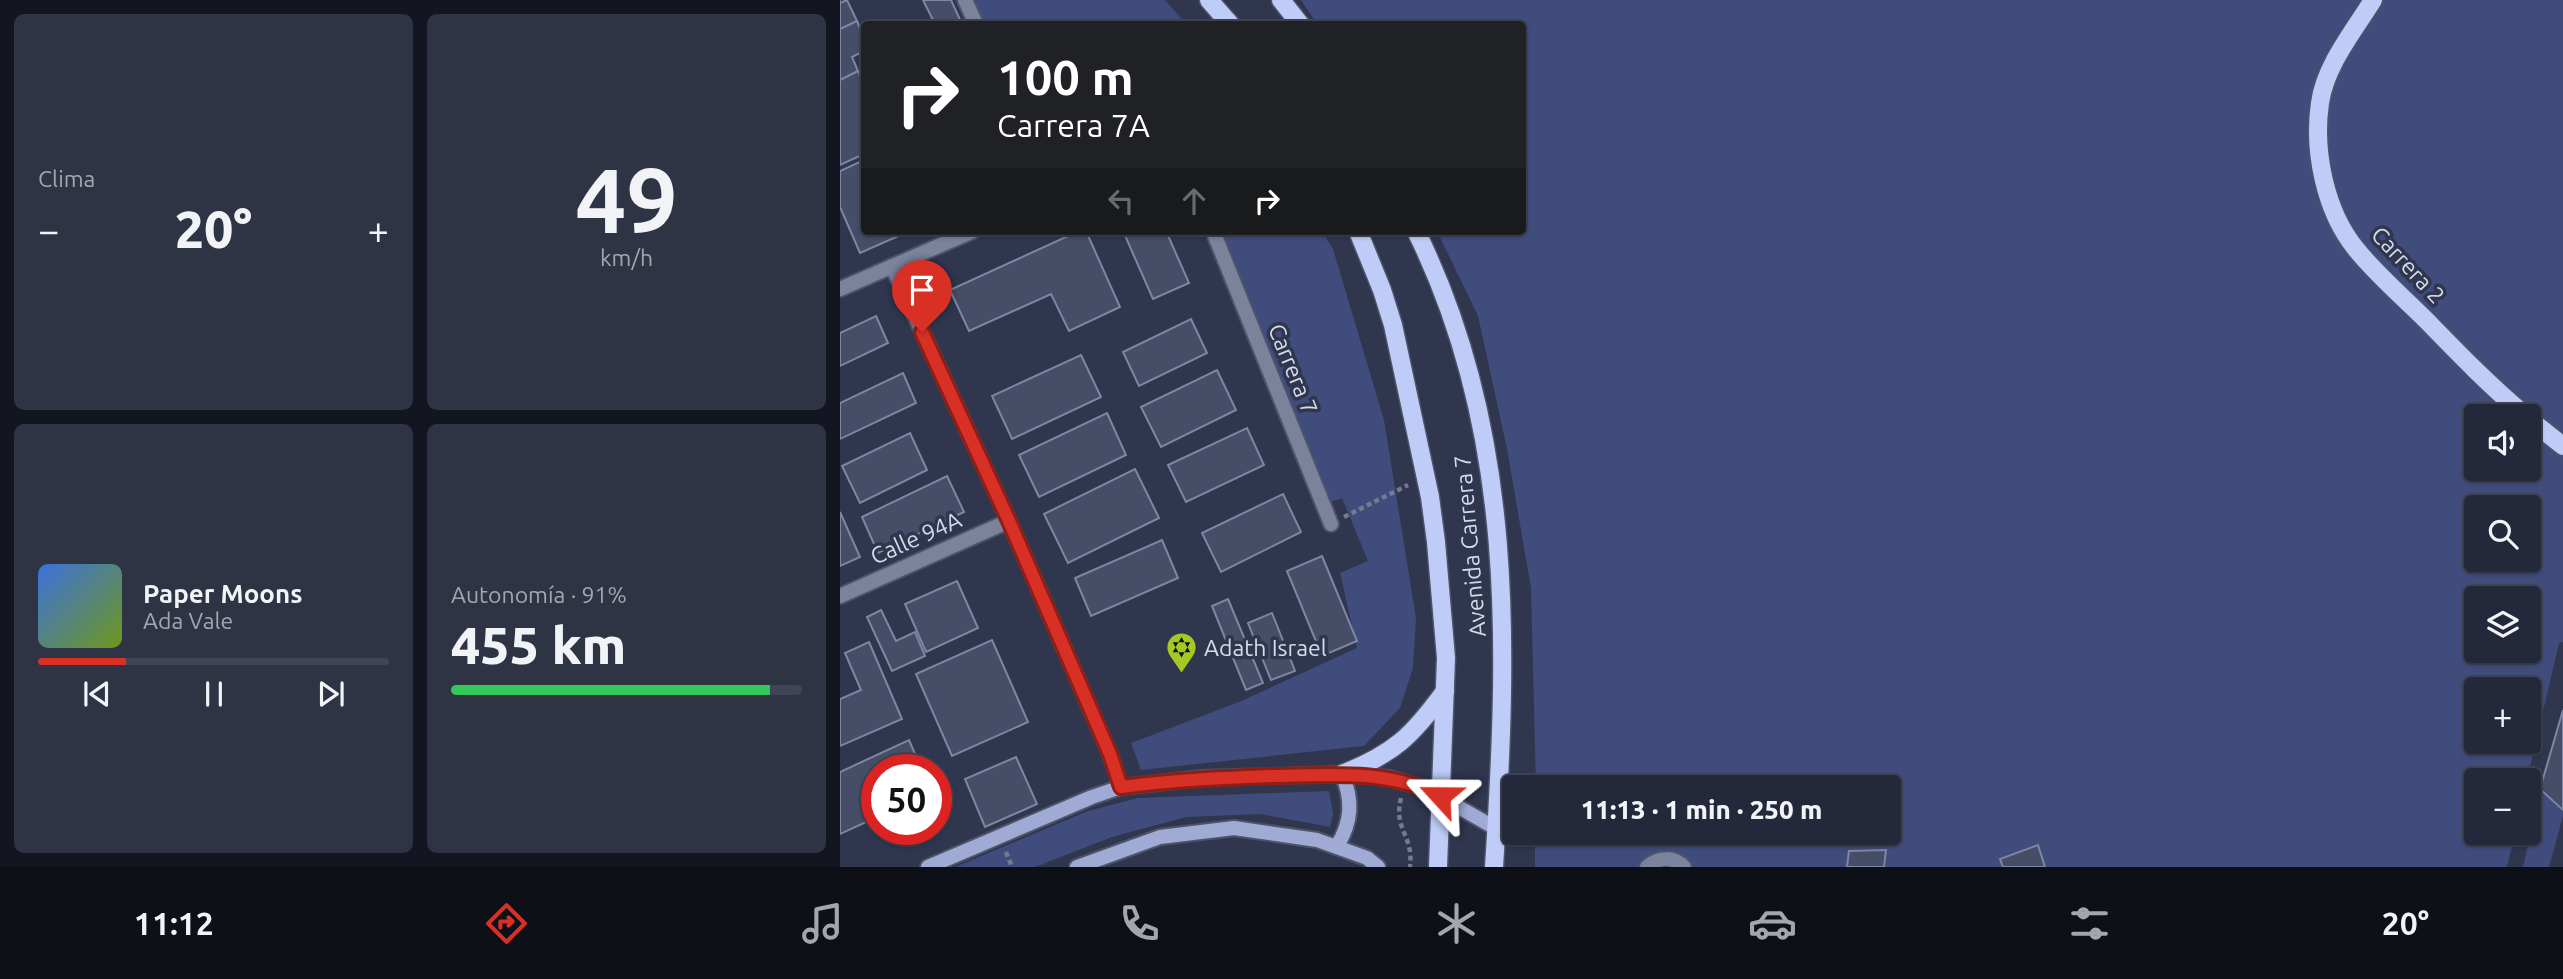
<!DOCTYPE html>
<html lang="es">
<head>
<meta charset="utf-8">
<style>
  body { margin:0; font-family:Ubuntu,sans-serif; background:#2f3445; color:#f1f3f6; height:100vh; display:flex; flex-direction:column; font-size:26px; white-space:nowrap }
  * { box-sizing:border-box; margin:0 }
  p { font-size:23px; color:#a3a6af }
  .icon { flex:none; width:38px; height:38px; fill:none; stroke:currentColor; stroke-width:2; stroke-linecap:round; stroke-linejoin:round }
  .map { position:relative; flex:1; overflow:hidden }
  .sheet { display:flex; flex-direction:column; gap:14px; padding:14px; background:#131620; width:840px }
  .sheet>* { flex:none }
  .top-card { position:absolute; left:21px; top:21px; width:665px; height:214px; border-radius:7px; box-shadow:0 2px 5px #0004,0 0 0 2px #404454; background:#202124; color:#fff; overflow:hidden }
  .controls { position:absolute; left:1624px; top:404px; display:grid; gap:14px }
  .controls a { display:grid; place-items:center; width:77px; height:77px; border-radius:7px; background:#23283a; box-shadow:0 2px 5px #0004,0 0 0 2px #404454; font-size:35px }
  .speed { position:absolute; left:21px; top:754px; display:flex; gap:14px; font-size:35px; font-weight:700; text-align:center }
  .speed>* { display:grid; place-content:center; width:91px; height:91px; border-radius:50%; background:#23283a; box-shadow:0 2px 5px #0004,0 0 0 2px #404454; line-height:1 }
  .speed .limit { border:10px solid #d22; background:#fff; color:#111 }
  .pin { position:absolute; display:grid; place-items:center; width:60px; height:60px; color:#fff; margin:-72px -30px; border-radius:50% 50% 50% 0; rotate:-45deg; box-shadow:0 0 7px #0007 }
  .pin .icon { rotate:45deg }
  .me { position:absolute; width:77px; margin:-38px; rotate:294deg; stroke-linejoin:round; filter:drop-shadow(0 0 5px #0008) }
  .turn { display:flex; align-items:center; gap:24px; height:147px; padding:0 21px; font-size:32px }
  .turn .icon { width:91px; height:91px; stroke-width:2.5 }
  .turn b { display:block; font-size:49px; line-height:60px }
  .lanes { display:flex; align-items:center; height:66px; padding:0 21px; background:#0003; justify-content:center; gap:35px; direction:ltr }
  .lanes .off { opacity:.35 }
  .big { font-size:52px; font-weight:800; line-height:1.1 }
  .sheet .tile { flex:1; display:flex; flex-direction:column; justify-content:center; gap:10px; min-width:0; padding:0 24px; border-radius:10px; background:#2f3445 }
  .sheet .dial { align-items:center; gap:0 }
  .dial b { font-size:91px; line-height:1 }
  .song { display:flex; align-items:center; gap:21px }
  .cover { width:84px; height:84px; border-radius:10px; background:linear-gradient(135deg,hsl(220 70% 55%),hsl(80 70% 35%)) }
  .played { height:7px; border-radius:4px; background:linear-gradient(90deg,#d93025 25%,#404454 25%) }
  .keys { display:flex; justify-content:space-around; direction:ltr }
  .heat { display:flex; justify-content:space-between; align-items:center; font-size:38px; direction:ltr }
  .charge { height:10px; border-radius:5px; background:linear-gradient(90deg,#34c759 91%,#404454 0) }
  .sheet .tiles { flex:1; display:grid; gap:14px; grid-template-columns:repeat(2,1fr) }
  .trip { position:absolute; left:662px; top:775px; width:399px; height:70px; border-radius:7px; background:#23283a; box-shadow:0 2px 5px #0004,0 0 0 2px #404454; font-weight:800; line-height:70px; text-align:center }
  .tabs { display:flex; height:112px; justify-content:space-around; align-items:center; background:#0e1017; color:#a3a6af }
  .tabs .icon { width:49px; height:49px }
  .tabs .selected { color:#d93025 }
  .tabs b { font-size:32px; color:#f1f3f6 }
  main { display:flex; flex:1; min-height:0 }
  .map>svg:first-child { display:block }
</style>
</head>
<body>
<main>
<section class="sheet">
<div class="tiles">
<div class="tile"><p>Clima</p>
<div class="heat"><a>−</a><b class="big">20°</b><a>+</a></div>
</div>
<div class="tile dial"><b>49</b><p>km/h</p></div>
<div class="tile">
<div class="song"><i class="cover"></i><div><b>Paper Moons</b><p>Ada Vale</p></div></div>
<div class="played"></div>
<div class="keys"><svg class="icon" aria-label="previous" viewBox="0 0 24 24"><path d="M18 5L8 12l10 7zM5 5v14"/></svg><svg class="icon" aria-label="pause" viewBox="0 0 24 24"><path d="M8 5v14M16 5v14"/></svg><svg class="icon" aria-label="next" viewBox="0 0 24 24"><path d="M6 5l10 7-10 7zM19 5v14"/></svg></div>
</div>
<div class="tile"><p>Autonomía · 91%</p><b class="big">455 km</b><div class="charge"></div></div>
</div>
</section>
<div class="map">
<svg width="1723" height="867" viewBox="0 0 1723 867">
  <rect width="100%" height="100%" fill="#2f364e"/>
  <!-- green -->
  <g fill="#404c7c" fill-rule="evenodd">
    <polygon points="125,0 325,0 346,24 136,24"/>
    <path d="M 461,0 L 1723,0 L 1723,642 L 1719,643 L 1687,780 L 1636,780 L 1636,833 L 1675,833 L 1667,867 L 695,867 L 695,833 L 1048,833 L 1048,788 L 696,787 L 691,588 L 667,449 L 638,316 L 597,231 L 682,231 L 682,24 L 477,24 ZM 1636,416 L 1689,416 L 1689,469 L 1636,469 ZM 1636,508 L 1689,508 L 1689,560 L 1636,560 ZM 1636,598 L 1689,598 L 1689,651 L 1636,651 ZM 1636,690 L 1689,690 L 1689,742 L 1636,742 Z"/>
    <polygon points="373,231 482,231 493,249 544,420 576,618 573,668 560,708 524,746 301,770 291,743 399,702 517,648 500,573 528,561 502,498 482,505"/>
    <polygon points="1700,789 1723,810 1723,816 1709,867 1683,867"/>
    <polygon points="489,791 493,814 490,827 420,814 346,817 272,837 195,867 115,867 248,811 298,798"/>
  </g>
  <!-- building -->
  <g fill="#464d67" stroke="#7e86a3" stroke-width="2">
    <polygon points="7,0 17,21 0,29 0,3"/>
    <polygon points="83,0 111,0 122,24 95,24"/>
    <polygon points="17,21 24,38 24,51 12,57 18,71 0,80 0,29"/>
    <polygon points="18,71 24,85 24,154 0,165 0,80"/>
    <polygon points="24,160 24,231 70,231 20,253 0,207 0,171"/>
    <polygon points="239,231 246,231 280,307 229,331 211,294 129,331 110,290"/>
    <polygon points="283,231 326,231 349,283 313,299"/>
    <polygon points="36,316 48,343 0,366 0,333"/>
    <polygon points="351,319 367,353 299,386 283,352"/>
    <polygon points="241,355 261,397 172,439 152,396"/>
    <polygon points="377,370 396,410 321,447 301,407"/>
    <polygon points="63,373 76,403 0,439 0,403"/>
    <polygon points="267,413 286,455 199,497 179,455"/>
    <polygon points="407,428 424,465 346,502 328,465"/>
    <polygon points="70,433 87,470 20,503 2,466"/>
    <polygon points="295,469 319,518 228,563 204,514"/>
    <polygon points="107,476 124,512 38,553 22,517"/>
    <polygon points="443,494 461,532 381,572 362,533"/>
    <polygon points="0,512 20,557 0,566"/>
    <polygon points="322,540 338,578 251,616 235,578"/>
    <polygon points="482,556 517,641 482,656 447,571"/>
    <polygon points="117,581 138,628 86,652 65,604"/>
    <polygon points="388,599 423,683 406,690 372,606"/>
    <polygon points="41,610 56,641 75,632 85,656 52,671 27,617"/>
    <polygon points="432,613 455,671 431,680 408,623"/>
    <polygon points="152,640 188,722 112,756 76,674"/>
    <polygon points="29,642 62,719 0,746 0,699 21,690 5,653"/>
    <polygon points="1723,710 1723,810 1700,789"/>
    <polygon points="69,740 82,770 37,770 37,817 0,834 0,772"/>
    <polygon points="176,757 197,804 145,827 125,779"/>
    <polygon points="1198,845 1205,867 1163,867 1160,859"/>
    <polygon points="1046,850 1044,867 1007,867 1009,851"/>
  </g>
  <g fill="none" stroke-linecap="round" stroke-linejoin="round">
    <defs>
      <path id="lane" d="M 807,867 C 818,857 833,856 844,867"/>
      <g id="street">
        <polyline points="125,0 136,24"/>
        <polyline points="373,231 491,524"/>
        <polyline points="52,266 169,521 270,754 281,787"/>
        <polyline points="0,289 133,231"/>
        <polyline points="0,596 169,521"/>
      </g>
      <g id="secondary">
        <path d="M 497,846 C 512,822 513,800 502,774"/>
        <polyline points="88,867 252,797 281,787 362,778 502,774 549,778 587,789 657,829"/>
        <polyline points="237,867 320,837 394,828 477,840 527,858 538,867"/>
      </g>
      <g id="primary">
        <polyline points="369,0 390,24"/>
        <polyline points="441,0 460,24"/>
        <path d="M 1533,0 C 1513,32 1485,66 1480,103 C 1473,151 1485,211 1516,249 C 1537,275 1563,297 1587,321 C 1619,354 1651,387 1686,416"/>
        <polyline points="518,231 542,290 553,325 590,497 596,542 606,658 598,867"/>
        <path d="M 576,231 C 676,433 668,649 654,867"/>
        <polyline points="1689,419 1723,446"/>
        <path d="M 502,774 C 554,754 573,735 605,691"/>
      </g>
    </defs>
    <!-- lane casing -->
    <use href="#lane" stroke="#4d546a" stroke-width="18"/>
    <!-- street casing -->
    <use href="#street" stroke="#4d546a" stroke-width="18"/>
    <!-- secondary casing -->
    <use href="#secondary" stroke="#4d546a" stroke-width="18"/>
    <!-- primary casing -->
    <use href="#primary" stroke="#4d546a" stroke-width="21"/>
    <!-- path -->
    <g stroke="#747a8f" stroke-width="4.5" stroke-dasharray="5 3.5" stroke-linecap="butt">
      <polyline points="0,0 1,0"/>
      <polyline points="504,517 568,485"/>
      <path d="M 561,798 C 553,830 574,835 570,867"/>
      <polyline points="166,852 172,867"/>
    </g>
    <!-- lane -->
    <use href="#lane" stroke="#7a829c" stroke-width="14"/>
    <!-- street -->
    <use href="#street" stroke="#7a829c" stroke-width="14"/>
    <!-- secondary -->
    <use href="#secondary" stroke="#9fabd5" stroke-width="14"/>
    <!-- primary -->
    <use href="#primary" stroke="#beccf7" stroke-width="18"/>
  </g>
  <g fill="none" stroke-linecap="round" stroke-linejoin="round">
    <defs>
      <path id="route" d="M 82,332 L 169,521 L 270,754 L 281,787 C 332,780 381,778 432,776 C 489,775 548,769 600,796"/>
    </defs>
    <!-- route casing -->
    <use href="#route" stroke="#8d1f18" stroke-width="18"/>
    <!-- route -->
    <use href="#route" stroke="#d93025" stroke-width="12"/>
  </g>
  <!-- icons -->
  <defs>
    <symbol id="synagogue-pin" viewBox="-11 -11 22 30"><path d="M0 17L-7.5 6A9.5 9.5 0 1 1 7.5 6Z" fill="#a5c822" stroke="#2f364e"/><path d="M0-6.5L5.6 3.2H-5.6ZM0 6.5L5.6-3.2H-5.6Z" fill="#111"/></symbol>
  </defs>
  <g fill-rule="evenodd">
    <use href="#synagogue-pin" x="324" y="630" width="35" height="47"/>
  </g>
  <g text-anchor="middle" stroke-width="7" stroke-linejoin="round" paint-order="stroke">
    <!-- street labels -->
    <g font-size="23" fill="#d6dbeb" stroke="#2f364e">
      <text transform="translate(1568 265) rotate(47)" y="8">Carrera 2</text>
      <text transform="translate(453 369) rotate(68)" y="8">Carrera 7</text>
      <text transform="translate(76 538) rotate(-24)" y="8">Calle 94A</text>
      <text transform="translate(630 546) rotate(-95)" y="8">Avenida Carrera 7</text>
    </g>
    <!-- poi labels -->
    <g font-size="23" fill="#d6dbeb" stroke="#2f364e" text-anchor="start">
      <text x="364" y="656">Adath Israel</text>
    </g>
  </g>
</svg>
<div class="controls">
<a><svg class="icon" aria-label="sound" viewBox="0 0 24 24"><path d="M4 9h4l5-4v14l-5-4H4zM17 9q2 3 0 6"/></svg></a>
<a><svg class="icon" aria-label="search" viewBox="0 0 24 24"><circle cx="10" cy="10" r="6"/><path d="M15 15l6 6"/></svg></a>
<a><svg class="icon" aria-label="layers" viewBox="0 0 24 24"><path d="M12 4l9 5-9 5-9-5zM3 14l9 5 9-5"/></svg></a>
<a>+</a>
<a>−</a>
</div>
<div class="speed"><div class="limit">50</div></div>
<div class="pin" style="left:82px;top:332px;background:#d93025"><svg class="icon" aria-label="arrive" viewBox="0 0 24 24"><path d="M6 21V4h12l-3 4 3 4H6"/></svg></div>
<svg class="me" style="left:600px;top:796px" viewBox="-20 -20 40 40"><path d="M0-17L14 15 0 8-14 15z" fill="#d93025" stroke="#fff" stroke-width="4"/></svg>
<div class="trip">11:13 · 1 min · 250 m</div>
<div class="top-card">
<div class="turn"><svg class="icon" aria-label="right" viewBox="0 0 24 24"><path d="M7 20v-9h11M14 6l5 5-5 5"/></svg><div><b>100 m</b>Carrera 7A</div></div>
<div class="lanes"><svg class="icon off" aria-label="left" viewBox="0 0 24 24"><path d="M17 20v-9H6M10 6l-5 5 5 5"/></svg><svg class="icon off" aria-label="ahead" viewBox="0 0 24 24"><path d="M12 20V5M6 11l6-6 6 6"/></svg><svg class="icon" aria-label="right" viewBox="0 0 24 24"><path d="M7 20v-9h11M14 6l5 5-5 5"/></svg></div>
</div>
</div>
</main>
<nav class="tabs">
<b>11:12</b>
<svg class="icon selected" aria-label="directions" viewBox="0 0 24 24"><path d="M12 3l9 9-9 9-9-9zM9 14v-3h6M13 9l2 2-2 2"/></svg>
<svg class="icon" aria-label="music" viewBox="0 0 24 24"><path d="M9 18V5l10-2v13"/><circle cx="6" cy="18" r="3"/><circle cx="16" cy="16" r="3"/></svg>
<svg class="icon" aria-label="phone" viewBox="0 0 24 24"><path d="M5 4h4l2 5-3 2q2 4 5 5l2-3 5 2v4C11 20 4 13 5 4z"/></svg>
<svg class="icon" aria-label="climate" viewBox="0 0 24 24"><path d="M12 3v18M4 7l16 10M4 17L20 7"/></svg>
<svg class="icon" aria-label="car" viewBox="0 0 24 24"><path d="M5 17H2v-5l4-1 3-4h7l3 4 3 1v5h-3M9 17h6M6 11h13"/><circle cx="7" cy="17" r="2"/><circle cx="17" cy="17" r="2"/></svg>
<svg class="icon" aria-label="filters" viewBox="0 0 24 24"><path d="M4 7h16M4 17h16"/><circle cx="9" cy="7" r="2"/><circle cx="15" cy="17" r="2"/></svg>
<b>20°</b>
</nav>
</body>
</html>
